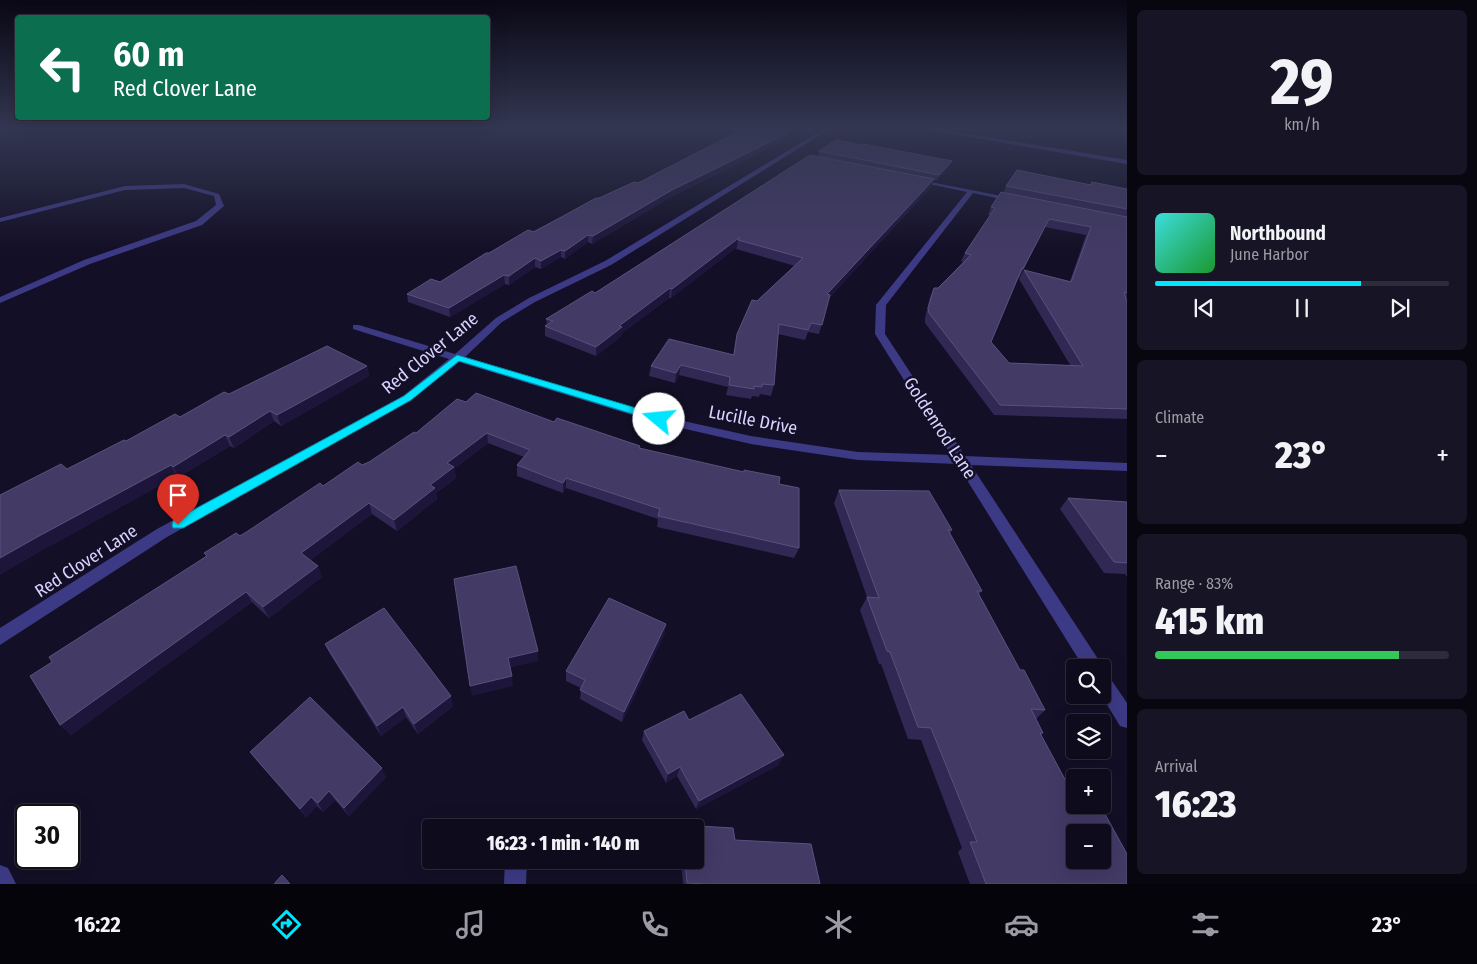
<!DOCTYPE html>
<html lang="en">
<head>
<meta charset="utf-8">
<style>
  body { margin:0; font-family:"Fira Sans Condensed",sans-serif; background:#171425; color:#f1f3f6; height:100vh; display:flex; flex-direction:column; font-size:19px; white-space:nowrap }
  * { box-sizing:border-box; margin:0 }
  p { font-size:16px; color:#9b9ba3 }
  .icon { flex:none; width:28px; height:28px; fill:none; stroke:currentColor; stroke-width:2; stroke-linecap:round; stroke-linejoin:round }
  .map { position:relative; flex:1; overflow:hidden }
  .side { display:flex; flex-direction:column; gap:10px; padding:10px; background:#08060f; width:350px }
  .side>* { flex:none }
  .banner { position:absolute; left:15px; top:15px; width:475px; height:105px; border-radius:5px; box-shadow:0 5px 20px #0002,0 0 0 1px #2e2b3b; background:#0b6e4f; color:#fff; overflow:hidden }
  .controls { position:absolute; left:1066px; top:659px; display:grid; gap:10px }
  .controls a { display:grid; place-items:center; width:45px; height:45px; border-radius:5px; background:#0e0b1c; box-shadow:0 5px 20px #0002,0 0 0 1px #2e2b3b; font-size:25px }
  .speed { position:absolute; left:15px; top:804px; display:flex; gap:10px; font-size:25px; font-weight:700; text-align:center }
  .speed>* { display:grid; place-content:center; width:65px; height:65px; border-radius:50%; background:#0e0b1c; box-shadow:0 5px 20px #0002,0 0 0 1px #2e2b3b; line-height:1 }
  .speed .limit { border:2px solid #111; border-radius:8px; background:#fff; color:#111 }
  .pin { position:absolute; display:grid; place-items:center; width:42px; height:42px; color:#fff; margin:-51px -21px; border-radius:50% 50% 50% 0; rotate:-45deg; box-shadow:0 0 5px #0007 }
  .pin .icon { rotate:45deg }
  .me { position:absolute; width:55px; margin:-28px; rotate:287deg; stroke-linejoin:round; filter:drop-shadow(0 0 4px #0008) }
  .turn { display:flex; align-items:center; gap:18px; height:105px; padding:0 15px; font-size:22px }
  .turn .icon { width:65px; height:65px; stroke-width:2.5 }
  .turn b { display:block; font-size:35px; line-height:42px }
  .big { font-size:38px; font-weight:800; line-height:1.1 }
  .side .card { flex:1; display:flex; flex-direction:column; justify-content:center; gap:8px; min-width:0; padding:0 18px; border-radius:8px; background:#171425 }
  .side .dial { align-items:center; gap:0 }
  .dial b { font-size:65px; line-height:1 }
  .song { display:flex; align-items:center; gap:15px }
  .cover { width:60px; height:60px; border-radius:8px; background:linear-gradient(135deg,hsl(180 70% 55%),hsl(130 70% 35%)) }
  .played { height:5px; border-radius:2px; background:linear-gradient(90deg,#00e5ff 70%,#2e2b3b 70%) }
  .keys { display:flex; justify-content:space-around; direction:ltr }
  .heat { display:flex; justify-content:space-between; align-items:center; font-size:28px; direction:ltr }
  .charge { height:8px; border-radius:4px; background:linear-gradient(90deg,#34c759 83%,#2e2b3b 0) }
  .trip { position:absolute; left:422px; top:819px; width:282px; height:50px; border-radius:5px; background:#0e0b1c; box-shadow:0 5px 20px #0002,0 0 0 1px #2e2b3b; font-weight:800; line-height:50px; text-align:center }
  .tabs { display:flex; height:80px; justify-content:space-around; align-items:center; background:#06040b; color:#9b9ba3 }
  .tabs .icon { width:35px; height:35px }
  .tabs .current { color:#00e5ff }
  .tabs b { font-size:22px; color:#f1f3f6 }
  main { display:flex; flex:1; min-height:0 }
  .map>svg:first-child { display:block }
</style>
</head>
<body>
<main>
<div class="map">
<svg width="1127" height="884" viewBox="0 0 1127 884">
  <rect width="100%" height="100%" fill="#130f26"/>
  <g fill="none" stroke-linecap="round" stroke-linejoin="round">
    <!-- service -->
    <polygon fill="#3d3a85" fill-rule="evenodd" points="184,184 219,194 224,206 202,225 90,264 0,303 0,297 84,260 196,221 216,205 214,196 184,188 125,190 0,222 0,218 125,186"/>
    <!-- minor -->
    <g fill="#3d3a85" fill-rule="evenodd">
      <polygon points="827,127 833,127 611,265 535,302 502,322 465,357 661,416 751,436 858,452 951,455 875,334 876,305 967,192 915,181 915,179 1017,199 1017,201 1015,202 973,193 886,305 885,334 965,456 1127,463 1127,471 971,465 1100,662 1103,668 1102,669 1084,668 957,464 858,460 751,444 655,422 459,362 411,400 167,537 0,645 0,628 157,529 403,396 449,359 353,329 353,325 359,325 455,354 496,318 529,298 605,261"/>
      <polygon points="912,127 926,127 1127,160 1127,164"/>
      <polygon points="1102,673 1108,675 1127,703 1127,728 1120,726 1101,695 1102,695"/>
      <polygon points="505,860 527,860 526,884 504,884"/>
      <polygon points="0,865 8,868 16,884 0,884"/>
    </g>
  </g>
  <!-- wall -->
  <g fill="#312854" fill-rule="evenodd">
    <polygon points="787,139 671,197 592,244 588,242 565,259 561,257 541,269 535,267 509,285 505,284 450,317 408,302 407,294 440,282 489,253 599,198"/>
    <polygon points="819,151 950,166 937,180 934,180 931,187 829,298 819,334 808,332 805,340 778,334 774,385 771,396 760,394 759,397 752,396 751,399 726,395 728,387 679,375 675,383 649,376 651,366 733,355 737,334 757,301 795,266 736,249 737,247 671,298 669,298 622,333 621,336 596,356 545,336 545,326 547,325 546,319 595,293 818,156"/>
    <path d="M 1092,182 L 1127,189 L 1127,419 L 994,415 L 925,323 L 925,318 L 930,297 L 934,288 L 938,288 L 963,262 L 961,261 L 965,253 L 990,215 L 988,215 L 991,207 L 1003,193 L 1006,186 L 1090,184 ZM 1045,227 L 1086,235 L 1070,281 L 1024,270 L 1019,279 L 1070,365 L 1009,363 L 991,342 L 1018,278 L 1019,278 Z"/>
    <polygon points="367,366 369,376 281,426 274,421 234,448 230,446 179,477 177,476 48,547 67,469 126,441 229,394"/>
    <polygon points="466,402 554,422 640,446 640,448 779,484 799,548 794,558 657,527 658,519 566,488 563,493 517,476 517,465 524,457 488,443 454,469 456,478 436,493 437,499 397,531 372,514 310,560 322,577 269,618 252,602 71,735 60,725 52,662 206,556 204,553 248,531 323,486 362,465 369,462"/>
    <polygon points="839,490 952,530 950,534 982,591 979,594 1020,670 1045,710 1036,719 1043,733 1041,735 1067,783 1127,884 970,884 958,852 962,848 921,740 908,739 881,664 879,664 860,610 867,597 834,503"/>
    <polygon points="1068,498 1127,502 1127,577 1125,574 1104,573 1060,509"/>
    <polygon points="666,624 664,635 622,722 580,699 581,688 566,681 566,671"/>
    <polygon points="325,644 453,706 418,734 406,717 381,736 330,654"/>
    <polygon points="689,720 779,765 696,809 677,776 666,783 642,740 644,731"/>
    <polygon points="250,752 386,777 349,816 335,800 323,812 317,806 306,817 257,761"/>
    <polygon points="682,825 733,828 735,840 811,844 820,884 683,884 681,860 696,860 696,828 681,828"/>
  </g>
  <!-- shaded-wall -->
  <g fill="#1d163a">
    <polygon points="788,133 787,139 671,197 592,244 593,236 672,190"/>
    <polygon points="952,161 950,166 937,180 939,175"/>
    <polygon points="934,179 931,187 824,303 827,294"/>
    <polygon points="588,235 588,242 565,259 565,251"/>
    <polygon points="740,237 738,240 737,247 671,298 672,289"/>
    <polygon points="561,250 561,257 541,269 541,261"/>
    <polygon points="535,258 535,267 509,285 509,276"/>
    <polygon points="504,275 505,284 450,317 449,308"/>
    <polygon points="670,288 669,298 622,333 621,336 596,356 596,347 619,326"/>
    <polygon points="681,365 679,375 675,383 676,373"/>
    <polygon points="367,366 369,376 281,426 277,415"/>
    <polygon points="270,411 274,421 234,448 229,437"/>
    <polygon points="487,433 488,443 454,469 456,478 436,493 437,499 397,531 394,520 430,485 447,463"/>
    <polygon points="225,435 230,446 179,477 173,467"/>
    <polygon points="171,465 177,476 48,547 0,575 0,558 39,536"/>
    <polygon points="566,478 566,488 563,493 563,483"/>
    <polygon points="369,503 372,514 306,564 301,553"/>
    <polygon points="318,566 322,577 269,618 263,607"/>
    <polygon points="246,592 252,602 71,735 60,725"/>
    <polygon points="666,624 664,635 622,722 624,712"/>
    <polygon points="538,651 538,661 509,668 508,658"/>
    <polygon points="512,676 513,686 472,696 470,686"/>
    <polygon points="451,696 453,706 418,734 414,724"/>
    <polygon points="403,707 406,717 381,736 377,726"/>
    <polygon points="784,755 779,765 696,809 699,801"/>
    <polygon points="680,767 677,776 666,783 668,774"/>
    <polygon points="382,768 386,777 349,816 344,808"/>
    <polygon points="329,791 335,800 323,812 318,803"/>
    <polygon points="311,797 317,806 306,817 300,809"/>
  </g>
  <!-- building -->
  <g fill="#433a66" stroke="#5a527e" fill-rule="evenodd">
    <polygon points="747,127 788,133 672,190 593,236 588,235 565,251 561,250 541,261 535,258 509,276 504,275 449,308 407,294 431,279 440,282 486,253 489,253 528,230 534,232 596,198 599,198 634,182 638,183"/>
    <polygon points="836,140 861,145 863,144 952,161 939,175 819,151"/>
    <polygon points="810,155 934,179 827,294 830,295 822,325 811,323 808,330 779,324 774,385 762,384 762,387 754,386 754,389 729,385 730,377 681,365 676,373 651,366 669,339 734,355 737,334 752,300 757,301 803,258 738,240 740,237 672,289 670,288 619,326 622,327 596,347 545,326 553,321 546,319 592,291 595,293"/>
    <polygon points="1017,170 1091,185 1092,182 1127,189 1127,209 1006,186"/>
    <path d="M 1001,192 L 1127,217 L 1127,293 L 1124,292 L 1127,302 L 1127,409 L 1000,405 L 929,313 L 928,308 L 934,288 L 938,288 L 971,255 L 965,253 L 995,208 L 991,207 ZM 1049,219 L 1091,227 L 1071,282 L 1024,270 L 1083,366 L 1009,363 L 991,342 L 1022,268 L 1023,269 Z"/>
    <polygon points="327,346 367,366 277,415 270,411 229,437 225,435 173,467 171,465 39,536 0,558 0,495 61,464 67,469 124,440 126,441 175,414 180,417 224,392 229,394"/>
    <polygon points="476,393 554,422 557,418 640,446 639,448 744,472 744,470 780,477 779,484 799,488 799,548 658,516 660,509 566,478 563,483 517,465 530,450 487,433 447,463 454,467 430,485 435,488 394,520 369,503 301,553 318,566 263,607 246,592 60,725 30,676 52,662 49,657 207,556 204,553 236,533 240,536 248,531 320,483 323,486 358,462 362,465 369,462 414,432 416,433 457,399 466,402"/>
    <path d="M 839,490 L 929,491 L 952,530 L 948,530 L 982,591 L 977,591 L 1020,670 L 1024,670 L 1045,710 L 1031,709 L 1043,733 L 1040,733 L 1067,783 L 1075,783 L 1075,805 L 1100,805 L 1127,854 L 1127,884 L 986,884 L 970,842 L 977,842 L 931,728 L 918,727 L 890,652 L 887,651 L 867,597 L 879,598 ZM 1075,832 L 1102,832 L 1102,860 L 1075,860 Z"/>
    <polygon points="1068,498 1127,502 1127,563 1114,562"/>
    <polygon points="516,566 538,651 508,658 512,676 470,686 454,579"/>
    <polygon points="609,598 666,624 624,712 580,690 585,680 566,671"/>
    <polygon points="384,608 451,696 414,724 403,707 377,726 325,644"/>
    <polygon points="741,694 784,755 699,801 680,767 668,774 644,731 684,711 689,720"/>
    <polygon points="310,697 382,768 344,808 329,791 318,803 311,797 300,809 250,752"/>
    <polygon points="682,825 733,828 735,840 811,844 820,884 706,884 687,883 685,860 696,860 696,828 682,828"/>
    <polygon points="282,875 290,884 274,884"/>
  </g>
  <!-- sky -->
  <linearGradient id="sky" x2="0" y2="1"><stop stop-color="#0a0815"/><stop offset="0.51" stop-color="#333752"/><stop offset="1" stop-color="#333752" stop-opacity="0"/></linearGradient>
  <rect width="1127" height="251" fill="url(#sky)"/>
  <!-- route -->
  <polygon fill="#00e5ff" stroke="#0095a6" points="457,355 663,416 665,419 663,421 656,421 459,361 411,400 183,528 173,528 172,525 173,521 404,396"/>
  <g text-anchor="middle" stroke-width="5" stroke-linejoin="round" paint-order="stroke">
    <!-- street labels -->
    <g font-size="18" fill="#d9d4ff" stroke="#130f26">
      <text transform="translate(430 353) rotate(-39)" y="6">Red Clover Lane</text>
      <text transform="translate(753 420) rotate(11)" y="6">Lucille Drive</text>
      <text transform="translate(940 428) rotate(57)" y="6">Goldenrod Lane</text>
      <text transform="translate(86 561) rotate(-33)" y="6">Red Clover Lane</text>
    </g>
  </g>
</svg>
<div class="controls">
<a><svg class="icon" aria-label="search" viewBox="0 0 24 24"><circle cx="10" cy="10" r="6"/><path d="M15 15l6 6"/></svg></a>
<a><svg class="icon" aria-label="layers" viewBox="0 0 24 24"><path d="M12 4l9 5-9 5-9-5zM3 14l9 5 9-5"/></svg></a>
<a>+</a>
<a>−</a>
</div>
<div class="speed"><div class="limit">30</div></div>
<div class="pin" style="left:178px;top:525px;background:#d93025"><svg class="icon" aria-label="arrive" viewBox="0 0 24 24"><path d="M6 21V4h12l-3 4 3 4H6"/></svg></div>
<svg class="me" style="left:659px;top:419px" viewBox="-20 -20 40 40"><circle r="19" fill="#fff"/><path d="M0-13L10 11 0 6-10 11z" fill="#00e5ff"/></svg>
<div class="trip">16:23 · 1 min · 140 m</div>
<div class="banner">
<div class="turn"><svg class="icon" aria-label="left" viewBox="0 0 24 24"><path d="M17 20v-9H6M10 6l-5 5 5 5"/></svg><div><b>60 m</b>Red Clover Lane</div></div>
</div>
</div>
<section class="side">
<div class="card dial"><b>29</b><p>km/h</p></div>
<div class="card">
<div class="song"><i class="cover"></i><div><b>Northbound</b><p>June Harbor</p></div></div>
<div class="played"></div>
<div class="keys"><svg class="icon" aria-label="previous" viewBox="0 0 24 24"><path d="M18 5L8 12l10 7zM5 5v14"/></svg><svg class="icon" aria-label="pause" viewBox="0 0 24 24"><path d="M8 5v14M16 5v14"/></svg><svg class="icon" aria-label="next" viewBox="0 0 24 24"><path d="M6 5l10 7-10 7zM19 5v14"/></svg></div>
</div>
<div class="card"><p>Climate</p>
<div class="heat"><a>−</a><b class="big">23°</b><a>+</a></div>
</div>
<div class="card"><p>Range · 83%</p><b class="big">415 km</b><div class="charge"></div></div>
<div class="card"><p>Arrival</p><b class="big">16:23</b></div>
</section>
</main>
<nav class="tabs">
<b>16:22</b>
<svg class="icon current" aria-label="directions" viewBox="0 0 24 24"><path d="M12 3l9 9-9 9-9-9zM9 14v-3h6M13 9l2 2-2 2"/></svg>
<svg class="icon" aria-label="music" viewBox="0 0 24 24"><path d="M9 18V5l10-2v13"/><circle cx="6" cy="18" r="3"/><circle cx="16" cy="16" r="3"/></svg>
<svg class="icon" aria-label="phone" viewBox="0 0 24 24"><path d="M5 4h4l2 5-3 2q2 4 5 5l2-3 5 2v4C11 20 4 13 5 4z"/></svg>
<svg class="icon" aria-label="climate" viewBox="0 0 24 24"><path d="M12 3v18M4 7l16 10M4 17L20 7"/></svg>
<svg class="icon" aria-label="car" viewBox="0 0 24 24"><path d="M5 17H2v-5l4-1 3-4h7l3 4 3 1v5h-3M9 17h6M6 11h13"/><circle cx="7" cy="17" r="2"/><circle cx="17" cy="17" r="2"/></svg>
<svg class="icon" aria-label="filters" viewBox="0 0 24 24"><path d="M4 7h16M4 17h16"/><circle cx="9" cy="7" r="2"/><circle cx="15" cy="17" r="2"/></svg>
<b>23°</b>
</nav>
</body>
</html>
